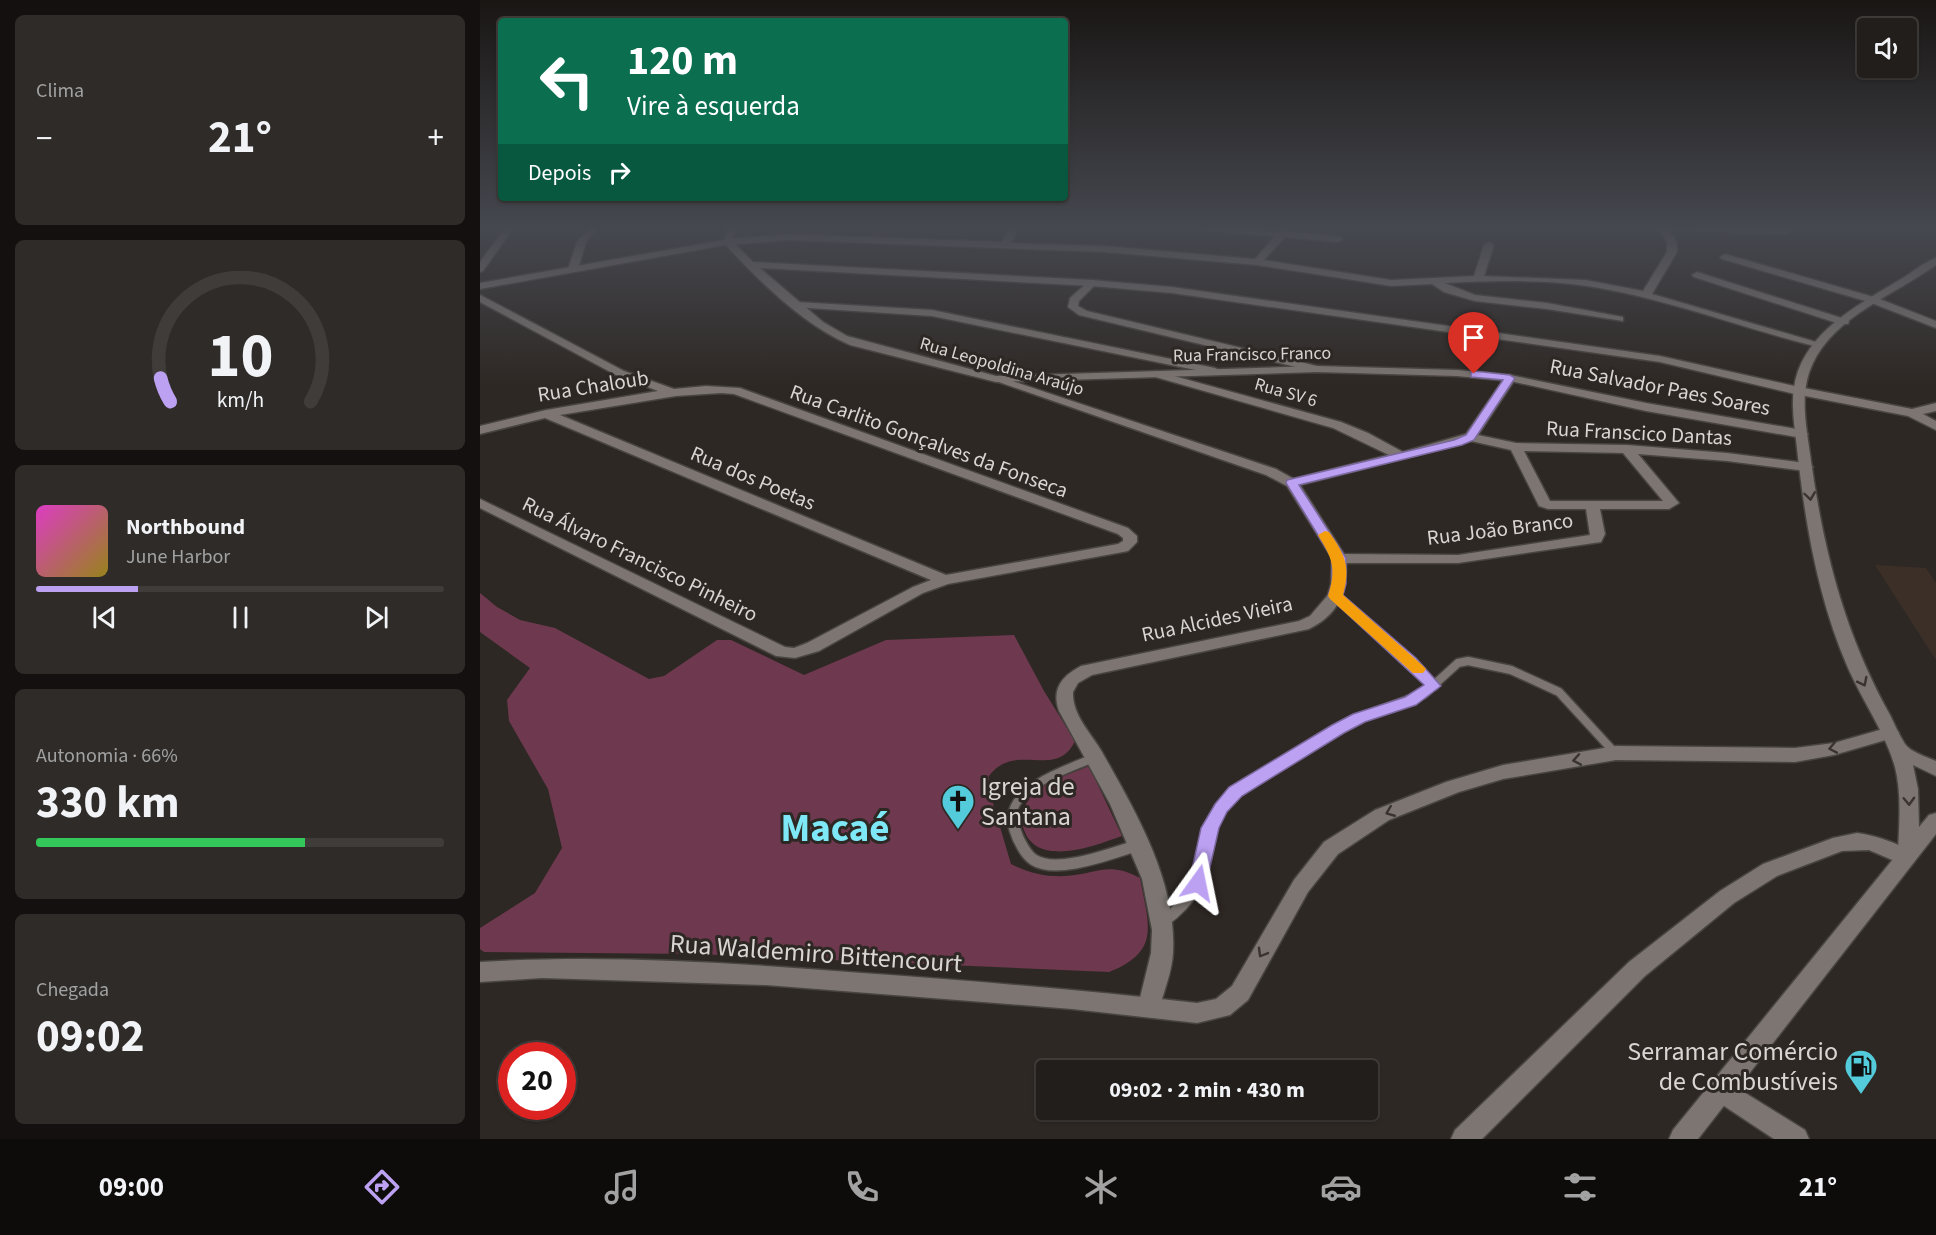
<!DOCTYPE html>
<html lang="pt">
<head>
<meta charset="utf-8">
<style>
  body { margin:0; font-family:"Source Sans 3",sans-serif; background:#2e2b28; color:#f1f3f6; height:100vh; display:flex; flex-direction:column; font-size:22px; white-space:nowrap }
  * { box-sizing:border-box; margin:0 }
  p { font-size:20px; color:#a2a2a3 }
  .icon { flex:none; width:33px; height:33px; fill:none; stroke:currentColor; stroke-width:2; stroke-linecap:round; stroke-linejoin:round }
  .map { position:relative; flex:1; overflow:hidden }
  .details { display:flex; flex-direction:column; gap:15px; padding:15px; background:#13100f; width:480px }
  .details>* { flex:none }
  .banner { position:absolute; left:18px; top:18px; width:570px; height:183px; border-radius:6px; box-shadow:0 2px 4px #0004,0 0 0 2px #3f3c3a; background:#0b6e4f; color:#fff; overflow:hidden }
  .tools { position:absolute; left:1377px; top:18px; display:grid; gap:12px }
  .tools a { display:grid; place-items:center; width:60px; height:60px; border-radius:6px; background:#221e1b; box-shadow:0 2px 4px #0004,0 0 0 2px #3f3c3a; font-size:30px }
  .speed { position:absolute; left:18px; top:1042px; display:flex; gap:12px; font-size:30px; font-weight:700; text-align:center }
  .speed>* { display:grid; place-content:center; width:78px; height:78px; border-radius:50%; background:#221e1b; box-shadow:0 2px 4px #0004,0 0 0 2px #3f3c3a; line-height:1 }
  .speed .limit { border:9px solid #d22; background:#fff; color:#111 }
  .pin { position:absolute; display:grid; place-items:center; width:51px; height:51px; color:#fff; margin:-62px -26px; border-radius:50% 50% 50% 0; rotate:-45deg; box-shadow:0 0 6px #0007 }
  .pin .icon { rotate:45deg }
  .me { position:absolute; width:66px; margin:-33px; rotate:12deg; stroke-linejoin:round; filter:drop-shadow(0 0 4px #0008) }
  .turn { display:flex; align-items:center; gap:21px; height:126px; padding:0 30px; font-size:27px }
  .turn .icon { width:78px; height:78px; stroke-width:2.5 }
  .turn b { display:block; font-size:42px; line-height:51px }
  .then { display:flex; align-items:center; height:57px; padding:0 30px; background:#0003; gap:12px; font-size:22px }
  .big { font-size:45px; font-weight:700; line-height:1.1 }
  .details .card { flex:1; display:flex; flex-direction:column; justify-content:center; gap:9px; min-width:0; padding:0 21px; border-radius:9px; background:#2e2b28 }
  .details .dial { align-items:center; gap:0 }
  .dial svg { height:156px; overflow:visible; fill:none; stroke:#3f3c3a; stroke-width:7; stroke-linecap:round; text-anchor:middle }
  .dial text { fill:#f1f3f6; stroke:none }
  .song { display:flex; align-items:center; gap:18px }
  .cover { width:72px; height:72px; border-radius:9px; background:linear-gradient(135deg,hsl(310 70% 55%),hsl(50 70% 35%)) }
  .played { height:6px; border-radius:3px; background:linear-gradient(90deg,#bca0f2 25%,#3f3c3a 25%) }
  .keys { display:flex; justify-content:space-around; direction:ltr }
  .heat { display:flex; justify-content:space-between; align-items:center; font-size:33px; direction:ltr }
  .charge { height:9px; border-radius:4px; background:linear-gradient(90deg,#34c759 66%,#3f3c3a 0) }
  .trip { position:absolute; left:556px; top:1060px; width:342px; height:60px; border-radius:6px; background:#221e1b; box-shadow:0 2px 4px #0004,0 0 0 2px #3f3c3a; font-weight:700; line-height:60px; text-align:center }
  .dock { display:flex; height:96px; justify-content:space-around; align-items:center; background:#0e0c0b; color:#a2a2a3 }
  .dock .icon { width:42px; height:42px }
  .dock .on { color:#bca0f2 }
  .dock b { font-size:27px; color:#f1f3f6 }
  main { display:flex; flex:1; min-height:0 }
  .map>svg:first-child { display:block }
</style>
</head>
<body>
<main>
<section class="details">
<div class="card"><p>Clima</p>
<div class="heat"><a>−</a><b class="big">21°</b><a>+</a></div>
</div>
<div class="card dial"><svg viewBox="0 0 100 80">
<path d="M14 69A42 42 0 1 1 86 69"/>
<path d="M14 69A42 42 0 0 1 9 57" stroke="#bca0f2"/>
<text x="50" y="56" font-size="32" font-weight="700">10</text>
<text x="50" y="72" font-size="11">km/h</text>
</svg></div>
<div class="card">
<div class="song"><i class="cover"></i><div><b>Northbound</b><p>June Harbor</p></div></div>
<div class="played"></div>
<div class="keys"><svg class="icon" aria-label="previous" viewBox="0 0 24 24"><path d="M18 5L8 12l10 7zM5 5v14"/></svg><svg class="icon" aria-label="pause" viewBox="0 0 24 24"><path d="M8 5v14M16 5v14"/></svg><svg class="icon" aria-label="next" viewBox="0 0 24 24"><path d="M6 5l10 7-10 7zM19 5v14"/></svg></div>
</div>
<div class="card"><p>Autonomia · 66%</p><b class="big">330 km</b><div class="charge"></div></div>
<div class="card"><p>Chegada</p><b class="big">09:02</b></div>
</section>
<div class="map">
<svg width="1456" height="1139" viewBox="0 0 1456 1139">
  <rect width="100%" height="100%" fill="#2e2824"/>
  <!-- built -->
  <polygon fill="#3b2f28" points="1395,565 1446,568 1456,583 1456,660"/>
  <!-- green -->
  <g fill="#6e394f">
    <path d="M 0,593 L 17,607 L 40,620 L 75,628 L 169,679 L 184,676 L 237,640 L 251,640 L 324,675 L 406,640 L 534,635 L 564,691 L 595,741 C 576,781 536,740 509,776 L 509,790 L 531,864 C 549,873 566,877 586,876 C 619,874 627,861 660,878 C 668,924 682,951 629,972 L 216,954 L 4,952 L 0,949 L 0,928 L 55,893 L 82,848 L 68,789 L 29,721 L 27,700 L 50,668 L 0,632 Z"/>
    <path d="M 609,766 L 642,836 C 616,845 555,870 543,827 C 541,816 544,805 551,796 C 564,781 591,774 609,766 Z"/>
  </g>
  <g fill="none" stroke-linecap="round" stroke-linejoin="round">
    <defs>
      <g id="service-far1">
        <polyline points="855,596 954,686"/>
        <path d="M 532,817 C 533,786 590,768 614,758"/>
        <polyline points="736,817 756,792 879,718 944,694 978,663 988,661 1031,670 1079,692 1135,753"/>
      </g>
      <g id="service">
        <path d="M 532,815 C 532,823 535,830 538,838 C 542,846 546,855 554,860 C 578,875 634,852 659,845"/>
        <path d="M 684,921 C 735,884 711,859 737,815"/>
      </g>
      <g id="minor">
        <polygon points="110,227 118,227 106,242 98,269 90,271 88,269 97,242"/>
        <path d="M 526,227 L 534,227 L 537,231 L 531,243 L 625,246 L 775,259 L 795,236 L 719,230 L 715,227 L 746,227 L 800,231 L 804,227 L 808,227 L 811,229 L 809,232 L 858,236 L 863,239 L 858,242 L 805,237 L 784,260 L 911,280 L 994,276 L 1004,245 L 1009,242 L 1014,245 L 1004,276 L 1106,280 L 1163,291 L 1187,252 L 1187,243 L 1180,230 L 1171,230 L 1167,227 L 1315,227 L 1308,234 L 1189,230 L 1197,243 L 1197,252 L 1172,294 L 1343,344 L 1338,347 C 1261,328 1186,298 1107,286 C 1061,279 1012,281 965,283 L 995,295 L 1067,303 L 1143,317 L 1143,321 L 1067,309 L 995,301 L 964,292 L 952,284 L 911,286 L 777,265 L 625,252 L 308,240 L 248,245 L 243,242 L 248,239 L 308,234 L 522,242 L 528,231 Z"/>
        <polygon points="1245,254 1397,298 1456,321 1456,328 1389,302 1242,259 1240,257"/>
        <polygon points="1217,272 1368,320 1369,322 1368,324 1360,324 1214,277 1212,275"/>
        <polygon points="609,281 617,283 599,301 598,306 607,311 837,366 843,369 837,372 599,315 588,307 590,298"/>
        <path d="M 0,295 L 144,371 L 194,389 L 226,386 L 260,388 L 648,528 L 657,536 L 657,542 L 648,551 L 643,552 L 468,584 L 443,593 L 339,651 L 315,658 L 296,656 L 0,508 L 0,499 L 305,647 L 314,648 L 327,643 L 433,587 L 451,580 L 65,418 L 0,434 L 0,426 L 66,410 L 178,391 L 136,375 L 0,302 ZM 241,393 L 254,394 L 638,534 L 643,538 L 643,541 L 638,544 L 466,575 L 80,415 L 196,396 Z"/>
        <polygon points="317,302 452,310 735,368 741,371 735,374 452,316 313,307 312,305"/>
        <path d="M 676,371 L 861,422 L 888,433 L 923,452 L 986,434 L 1026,376 L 1030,375 L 1036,378 L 998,435 L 1036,443 L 1147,445 L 1247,453 L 1326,463 L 1333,467 L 1326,471 L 1247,461 L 1158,454 L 1199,503 L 1189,509 L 1120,509 L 1125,534 L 1121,542 L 978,563 L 866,563 C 867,593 858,615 829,629 L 612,675 L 598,683 L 593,692 C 592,715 611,733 622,752 C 656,812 697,882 693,953 C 692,971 685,988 680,1006 L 677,1013 L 669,1016 L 661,1013 L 658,1006 L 671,953 L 672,930 L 662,879 L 630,804 L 579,711 C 571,689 582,676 601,666 L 819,621 L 830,616 L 848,595 L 851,584 L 852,558 L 807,486 L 786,475 L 510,379 L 512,377 L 520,377 L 796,469 L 814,479 L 909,455 L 853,428 L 672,376 L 672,372 ZM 991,441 L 1031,450 L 1059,506 L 1068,509 L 1106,509 L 1110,535 L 978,555 L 864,554 L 820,485 ZM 1044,451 L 1143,453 L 1183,501 L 1070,501 Z"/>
        <polygon points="1319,387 1432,409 1456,403 1456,411 1443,414 1456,421 1456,430 1428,416 1315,394 1315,388"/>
        <path d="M 1377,833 C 1392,835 1427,844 1434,857 L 1431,863 L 1424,865 L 1389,850 L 1362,851 L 1297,876 L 1254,903 L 1165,976 L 1002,1139 L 971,1139 L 975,1130 L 1149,962 L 1240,891 L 1283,864 L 1353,838 Z"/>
        <polygon points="1241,1078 1325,1130 1329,1139 1294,1139 1232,1098 1229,1090 1232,1082"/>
      </g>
      <g id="tertiary">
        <path d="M 245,240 L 251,240 L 273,262 L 612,280 L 692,287 L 1180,356 L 1319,387 L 1325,391 L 1319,395 L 1180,362 L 692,293 L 612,286 L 280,268 L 343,322 L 367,336 L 516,376 L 837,366 L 977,370 L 1030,375 L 1166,403 L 1322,430 L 1328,434 L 1322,438 L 1166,411 L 1030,381 L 977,376 L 837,372 L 516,382 L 370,345 C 322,324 279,281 245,244 Z"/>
        <path d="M 1410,727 L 1416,729 L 1419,733 L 1416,737 L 1354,755 L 1315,762 L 1136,760 L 1023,779 L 979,792 L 909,820 L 858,854 L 828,892 L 768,1000 L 750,1015 L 717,1023 L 592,1009 L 286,985 L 62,978 L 0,982 L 0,962 C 127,954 255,963 382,973 C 494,981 605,990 717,1003 L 736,999 L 752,986 L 814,880 L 844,842 L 895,810 L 966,782 L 1023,765 L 1136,746 L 1315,748 L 1354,743 Z"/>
      </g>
      <g id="secondary">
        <polygon points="26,227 34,227 3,271 0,272 0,262"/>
        <polygon points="248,227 256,227 251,244 0,289 0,283 244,240"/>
        <path d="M 1456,258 L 1456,265 C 1416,294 1355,316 1333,363 C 1318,394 1327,429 1331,461 C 1344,553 1365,634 1410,715 C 1415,725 1419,735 1425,744 C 1430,752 1447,757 1456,761 L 1456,776 L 1433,765 L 1438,789 L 1439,827 L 1449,815 L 1456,813 L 1456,834 L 1218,1139 L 1189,1139 L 1193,1130 L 1418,853 C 1419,824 1422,795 1415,767 C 1405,732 1383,702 1368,668 C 1338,599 1325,523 1317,448 C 1314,422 1309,396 1318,371 C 1335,326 1382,303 1421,279 C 1432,273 1444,262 1456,258 Z"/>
      </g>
    </defs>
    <!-- service-far1 casing -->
    <use href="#service-far1" stroke="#484440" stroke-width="11"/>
    <!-- service casing -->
    <use href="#service" stroke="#484440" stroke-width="14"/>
    <!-- minor casing -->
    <use href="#minor" stroke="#484440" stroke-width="3"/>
    <!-- tertiary casing -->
    <use href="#tertiary" stroke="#484440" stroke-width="3"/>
    <!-- secondary casing -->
    <use href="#secondary" stroke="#484440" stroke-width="3"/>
    <!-- service-far1 -->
    <use href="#service-far1" stroke="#7c7571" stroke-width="8"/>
    <!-- service -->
    <use href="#service" stroke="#7c7571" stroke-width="11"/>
    <!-- minor -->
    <use href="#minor" fill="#7c7571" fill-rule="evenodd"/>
    <!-- tertiary -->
    <use href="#tertiary" fill="#7c7571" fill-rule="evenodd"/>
    <!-- secondary -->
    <use href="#secondary" fill="#7c7571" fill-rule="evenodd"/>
  </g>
  <!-- one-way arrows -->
  <defs><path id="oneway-chevron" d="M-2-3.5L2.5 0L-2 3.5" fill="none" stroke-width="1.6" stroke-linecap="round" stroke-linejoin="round" transform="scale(1.5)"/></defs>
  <g stroke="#3a3430">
    <use href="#oneway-chevron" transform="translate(1330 496) rotate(82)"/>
    <use href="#oneway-chevron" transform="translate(1383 682) rotate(63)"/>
    <use href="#oneway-chevron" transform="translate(1353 748) rotate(169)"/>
    <use href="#oneway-chevron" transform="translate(1097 760) rotate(170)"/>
    <use href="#oneway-chevron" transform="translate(1429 801) rotate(88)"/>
    <use href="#oneway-chevron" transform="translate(910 812) rotate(158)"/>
    <use href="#oneway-chevron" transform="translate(782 953) rotate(120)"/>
  </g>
  <!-- sky -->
  <linearGradient id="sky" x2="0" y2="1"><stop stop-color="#191614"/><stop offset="0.59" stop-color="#464850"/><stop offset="1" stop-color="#464850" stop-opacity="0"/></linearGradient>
  <rect width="1456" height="386" fill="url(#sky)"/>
  <!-- route -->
  <polygon fill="#bca0f2" stroke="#7a689d" stroke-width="1.5" points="994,371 1030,375 1035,378 994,440 982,445 819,485 866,558 866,584 863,595 936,658 961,686 936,705 885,722 864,733 762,796 747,812 739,828 725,889 718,891 712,889 709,883 721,828 735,804 749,787 852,725 873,714 925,697 944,685 848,596 852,584 852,558 806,483 807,480 974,440 986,435 1023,380 991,377 991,372"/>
  <!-- slow -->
  <path fill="#f59e0b" d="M 845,531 L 849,532 C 865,555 871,566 863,595 L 943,666 L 946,669 L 943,673 L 933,673 L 850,599 L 848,596 C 857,568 852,558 838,535 Z"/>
  <!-- icons -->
  <defs>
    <symbol id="church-pin" viewBox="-11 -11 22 30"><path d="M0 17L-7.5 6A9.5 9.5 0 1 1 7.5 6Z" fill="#53cbda" stroke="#2e2824"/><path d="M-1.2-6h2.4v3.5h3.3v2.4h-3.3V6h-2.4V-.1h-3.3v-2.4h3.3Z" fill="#111"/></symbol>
    <symbol id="fuel-pin" viewBox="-11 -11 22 30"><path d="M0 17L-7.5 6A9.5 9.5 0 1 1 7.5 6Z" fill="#53cbda" stroke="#2e2824"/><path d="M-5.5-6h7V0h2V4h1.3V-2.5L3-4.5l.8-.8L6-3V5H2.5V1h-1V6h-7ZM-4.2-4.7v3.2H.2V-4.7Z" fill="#111"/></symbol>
  </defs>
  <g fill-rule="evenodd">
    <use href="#church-pin" x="459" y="782" width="38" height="52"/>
    <use href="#fuel-pin" x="1362" y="1047" width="38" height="52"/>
  </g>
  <g text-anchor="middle" stroke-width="6" stroke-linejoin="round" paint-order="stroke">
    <!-- far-street labels -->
    <g font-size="18" fill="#d8d5d2" stroke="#2e2824">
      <text transform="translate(772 354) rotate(-1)" y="6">Rua Francisco Franco</text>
      <text transform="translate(522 366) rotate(16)" y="6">Rua Leopoldina Araújo</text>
      <text transform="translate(806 392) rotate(16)" y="6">Rua SV 6</text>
    </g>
    <!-- street labels -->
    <g font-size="21" fill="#d8d5d2" stroke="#2e2824">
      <text transform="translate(113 386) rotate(-9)" y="7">Rua Chaloub</text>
      <text transform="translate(1180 387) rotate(11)" y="7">Rua Salvador Paes Soares</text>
      <text transform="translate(1159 433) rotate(3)" y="7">Rua Franscico Dantas</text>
      <text transform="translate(449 441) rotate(20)" y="7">Rua Carlito Gonçalves da Fonseca</text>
      <text transform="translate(273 478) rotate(23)" y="7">Rua dos Poetas</text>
      <text transform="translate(1020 529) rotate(-7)" y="7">Rua João Branco</text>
      <text transform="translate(160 559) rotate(26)" y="7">Rua Álvaro Francisco Pinheiro</text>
      <text transform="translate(737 619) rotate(-12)" y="7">Rua Alcides Vieira</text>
    </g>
    <!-- near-poi labels -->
    <g font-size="26" fill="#d8d5d2" stroke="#2e2824" text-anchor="start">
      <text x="501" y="795">Igreja de<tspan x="501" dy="30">Santana</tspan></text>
      <text x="1358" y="1060" text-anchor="end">Serramar Comércio<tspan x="1358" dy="30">de Combustíveis</tspan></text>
    </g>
    <!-- near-street labels -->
    <g font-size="26" fill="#d8d5d2" stroke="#2e2824">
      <text transform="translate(336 953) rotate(4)" y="9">Rua Waldemiro Bittencourt</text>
    </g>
    <!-- near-town labels -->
    <g font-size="39" font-weight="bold" fill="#7ee8f6" stroke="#2e2824">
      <text x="355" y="841">Macaé</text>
    </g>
  </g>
</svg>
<div class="tools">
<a><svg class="icon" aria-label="sound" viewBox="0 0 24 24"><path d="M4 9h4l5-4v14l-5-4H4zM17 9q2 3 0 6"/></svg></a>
</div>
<div class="speed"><div class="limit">20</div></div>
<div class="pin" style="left:994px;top:374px;background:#d93025"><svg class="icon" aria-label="arrive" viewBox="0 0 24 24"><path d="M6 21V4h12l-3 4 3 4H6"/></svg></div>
<svg class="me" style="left:718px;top:883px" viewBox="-20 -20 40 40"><path d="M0-17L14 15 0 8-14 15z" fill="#bca0f2" stroke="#fff" stroke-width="4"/></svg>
<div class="trip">09:02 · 2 min · 430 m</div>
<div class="banner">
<div class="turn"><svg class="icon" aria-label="left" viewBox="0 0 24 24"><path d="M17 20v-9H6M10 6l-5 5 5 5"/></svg><div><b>120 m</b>Vire à esquerda</div></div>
<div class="then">Depois<svg class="icon" aria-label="right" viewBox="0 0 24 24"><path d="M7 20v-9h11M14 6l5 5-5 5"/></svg></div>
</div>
</div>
</main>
<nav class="dock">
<b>09:00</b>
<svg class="icon on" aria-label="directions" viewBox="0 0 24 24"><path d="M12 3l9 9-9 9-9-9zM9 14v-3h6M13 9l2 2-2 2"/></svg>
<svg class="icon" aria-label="music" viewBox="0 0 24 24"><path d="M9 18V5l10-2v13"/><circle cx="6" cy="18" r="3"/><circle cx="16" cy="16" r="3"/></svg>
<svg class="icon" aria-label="phone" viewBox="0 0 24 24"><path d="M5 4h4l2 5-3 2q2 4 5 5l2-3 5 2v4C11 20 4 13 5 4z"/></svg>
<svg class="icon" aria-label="climate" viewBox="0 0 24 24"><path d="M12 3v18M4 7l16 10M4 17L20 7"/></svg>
<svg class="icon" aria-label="car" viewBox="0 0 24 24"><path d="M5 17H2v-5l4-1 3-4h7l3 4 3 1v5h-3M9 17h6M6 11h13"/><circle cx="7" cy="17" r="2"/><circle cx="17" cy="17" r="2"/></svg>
<svg class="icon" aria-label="filters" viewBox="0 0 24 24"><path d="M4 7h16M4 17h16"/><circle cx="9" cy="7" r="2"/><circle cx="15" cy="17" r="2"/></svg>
<b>21°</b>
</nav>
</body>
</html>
